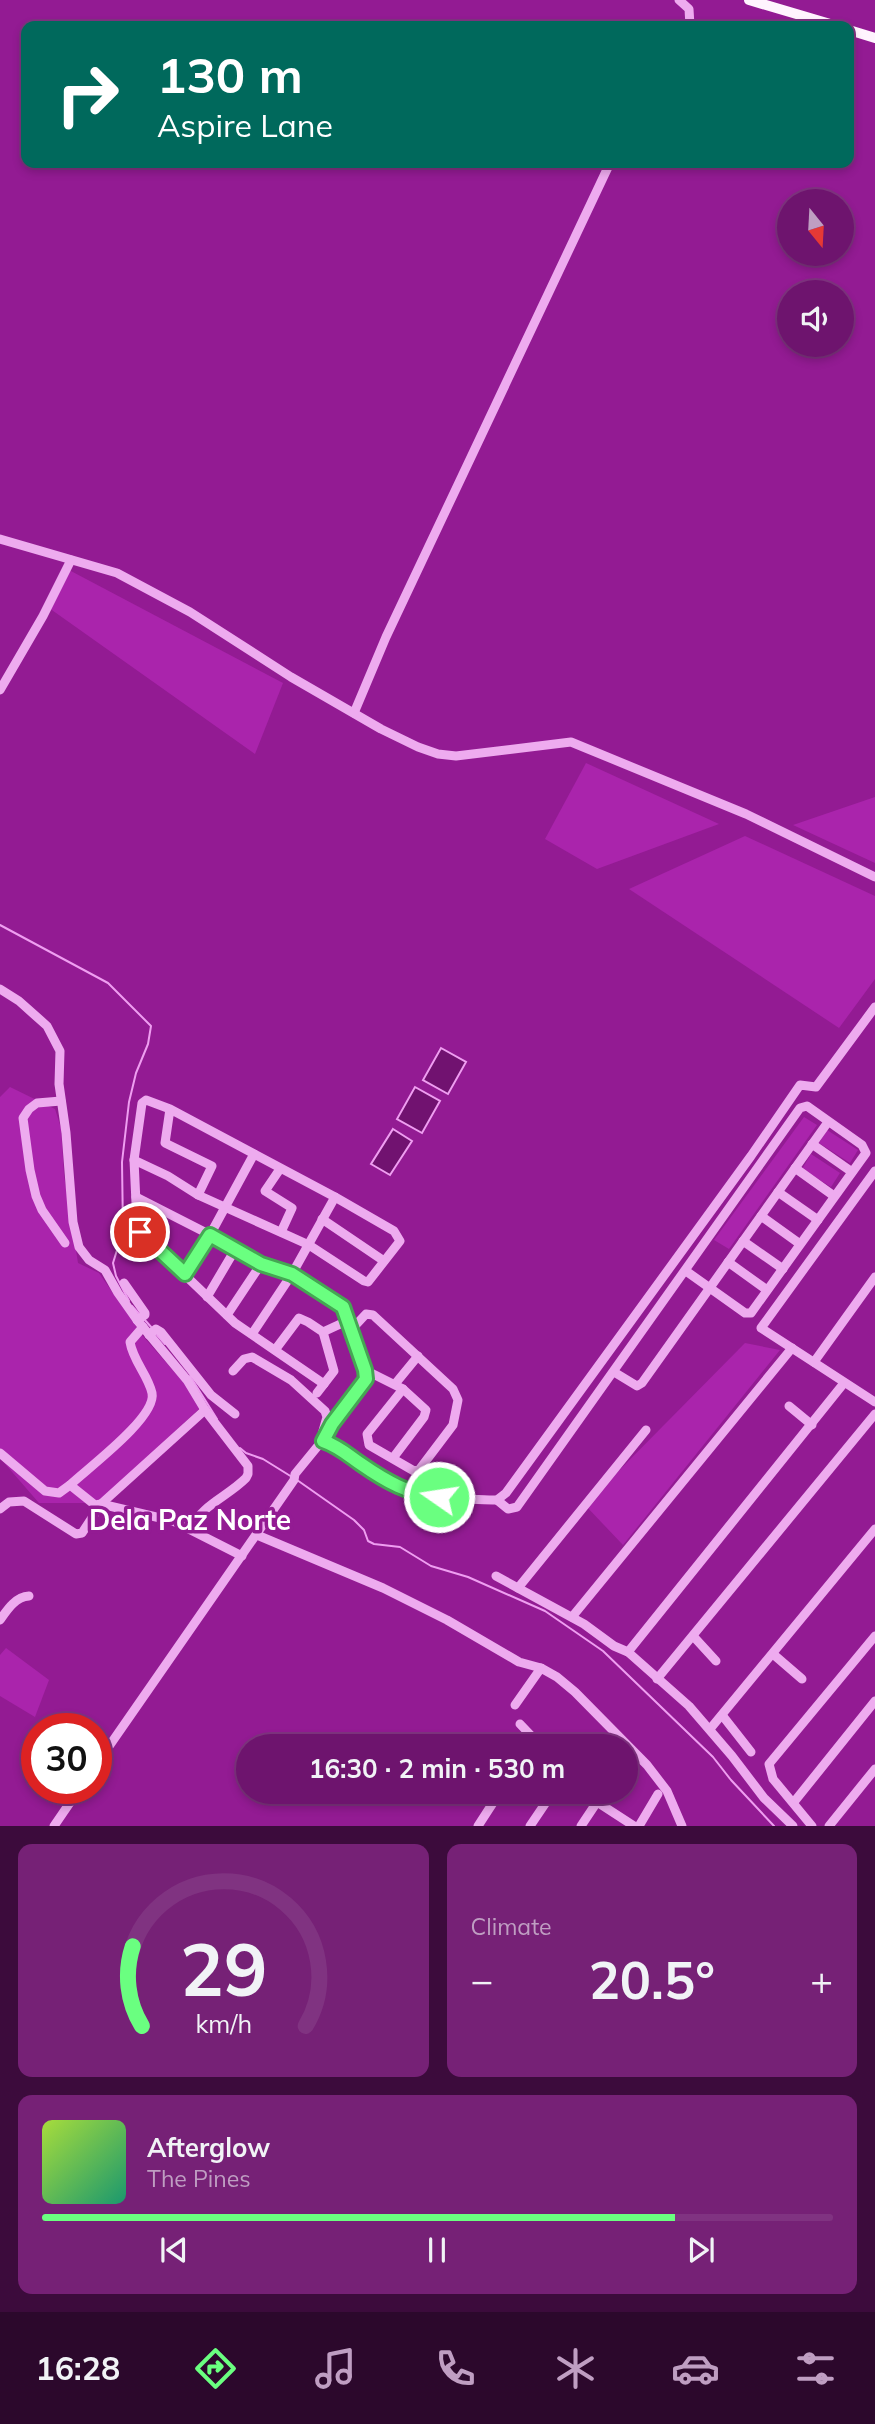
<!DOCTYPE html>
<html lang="en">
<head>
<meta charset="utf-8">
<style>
  body { margin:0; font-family:Mulish,sans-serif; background:#762176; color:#f1f3f6; height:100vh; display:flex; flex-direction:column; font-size:26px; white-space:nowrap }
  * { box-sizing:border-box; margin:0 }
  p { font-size:23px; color:#bf9ec2 }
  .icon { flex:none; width:38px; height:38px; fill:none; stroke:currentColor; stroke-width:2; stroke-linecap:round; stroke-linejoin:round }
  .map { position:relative; height:1826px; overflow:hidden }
  .details { display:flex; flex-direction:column; gap:18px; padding:18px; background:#3c0b3c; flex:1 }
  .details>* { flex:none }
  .guide { position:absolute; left:21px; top:21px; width:833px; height:147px; border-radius:14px; box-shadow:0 4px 10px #0003,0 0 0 2px #803381; background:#00695c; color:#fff; overflow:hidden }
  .needle { width:46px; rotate:162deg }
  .fabs { position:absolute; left:777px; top:189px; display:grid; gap:14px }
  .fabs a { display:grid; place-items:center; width:77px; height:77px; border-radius:50%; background:#6e146e; box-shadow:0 4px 10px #0003,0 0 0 2px #803381; font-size:35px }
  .speed { position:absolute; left:21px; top:1713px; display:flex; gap:14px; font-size:35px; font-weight:700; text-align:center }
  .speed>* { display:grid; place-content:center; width:91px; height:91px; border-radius:50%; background:#6e146e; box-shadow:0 4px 10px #0003,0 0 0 2px #803381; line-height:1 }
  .speed .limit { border:10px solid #d22; background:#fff; color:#111 }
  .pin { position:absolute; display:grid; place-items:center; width:60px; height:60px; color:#fff; margin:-30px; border:4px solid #fff; border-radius:50%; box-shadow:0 2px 7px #0007 }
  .me { position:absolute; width:77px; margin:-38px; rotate:283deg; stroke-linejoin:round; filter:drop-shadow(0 0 5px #0008) }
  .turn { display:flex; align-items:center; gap:24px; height:147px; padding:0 21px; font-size:32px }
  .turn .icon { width:91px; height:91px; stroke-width:2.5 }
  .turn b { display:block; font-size:49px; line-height:60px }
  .big { font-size:52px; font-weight:700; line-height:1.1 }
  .details .widget { flex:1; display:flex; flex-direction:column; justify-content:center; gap:10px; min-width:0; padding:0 24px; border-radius:14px; background:#762176 }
  .details .dial { align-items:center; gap:0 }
  .dial svg { height:182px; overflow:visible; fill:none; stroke:#803381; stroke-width:7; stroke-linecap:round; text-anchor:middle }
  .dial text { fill:#f1f3f6; stroke:none }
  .song { display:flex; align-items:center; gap:21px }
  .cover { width:84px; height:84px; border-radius:10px; background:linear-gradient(135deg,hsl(80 70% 55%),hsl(160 70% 35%)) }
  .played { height:7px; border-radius:4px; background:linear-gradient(90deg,#6aff80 80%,#803381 80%) }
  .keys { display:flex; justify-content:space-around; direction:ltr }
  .heat { display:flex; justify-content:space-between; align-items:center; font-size:38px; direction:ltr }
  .details .tiles { flex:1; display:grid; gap:18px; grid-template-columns:1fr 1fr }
  .widget:last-child { grid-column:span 2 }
  .trip { position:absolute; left:236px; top:1734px; width:402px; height:70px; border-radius:35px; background:#6e146e; box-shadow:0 4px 10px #0003,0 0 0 2px #803381; font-weight:700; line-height:70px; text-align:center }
  .dock { display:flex; height:112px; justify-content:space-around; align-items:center; background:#2c082c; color:#bf9ec2 }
  .dock .icon { width:49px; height:49px }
  .dock .current { color:#6aff80 }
  .dock b { font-size:32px; color:#f1f3f6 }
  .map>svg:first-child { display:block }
</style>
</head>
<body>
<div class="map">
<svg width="875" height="1826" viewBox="0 0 875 1826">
  <rect width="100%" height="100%" fill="#931b93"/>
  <!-- green -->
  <g fill="#aa24ac">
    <polygon points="69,570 283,683 255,754 49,608"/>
    <polygon points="586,763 719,824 597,869 545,839"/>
    <polygon points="875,797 875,863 793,825"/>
    <polygon points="745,836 875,896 875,979 839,1028 629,889"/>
    <polygon points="10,1087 55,1109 61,1128 64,1175 78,1263 99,1273 142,1335 184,1383 199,1409 98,1503 39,1503 0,1458 0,1097"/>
    <polygon points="804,1117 817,1125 729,1249 714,1240"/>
    <polygon points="827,1130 858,1150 850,1163 819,1143"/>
    <polygon points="811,1154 840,1173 831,1187 802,1169"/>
    <polygon points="745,1343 780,1350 623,1545 585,1505"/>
    <polygon points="6,1648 49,1680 35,1717 0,1696 0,1655"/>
  </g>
  <!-- water -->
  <g fill="#711270" stroke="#ef9ef1" stroke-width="2">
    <polygon points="441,1048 466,1062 448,1094 423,1080"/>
    <polygon points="415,1087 440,1101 422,1133 397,1119"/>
    <polygon points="393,1129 412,1141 390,1175 371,1164"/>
  </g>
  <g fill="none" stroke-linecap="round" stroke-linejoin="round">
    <!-- stream -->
    <g stroke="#ef9ef1" stroke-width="2">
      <polyline points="0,925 108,983 151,1026 148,1044 136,1073 129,1102 122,1162 123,1231 113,1263 116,1276 129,1301"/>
      <polyline points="132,1306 140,1315"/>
      <polyline points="144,1319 152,1328"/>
      <polyline points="157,1335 165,1344"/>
      <polyline points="190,1376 217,1419"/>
      <polyline points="240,1448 246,1453 263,1459 292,1477"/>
      <polyline points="297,1480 354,1520 364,1530 368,1541 374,1544 400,1547 431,1566 468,1577 545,1611 603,1651 713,1757 731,1780 774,1826"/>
    </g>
    <!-- minor -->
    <g stroke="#eeabef" stroke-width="9">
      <polyline points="679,0 689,9 690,26"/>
      <polyline points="0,539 117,573 190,612 291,677 381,729 418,747 438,754 456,756 571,742 746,814 875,877"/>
      <polyline points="0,690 43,616 71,560"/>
      <polyline points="354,713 386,637 610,163"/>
      <path d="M 0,989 L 19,1001 L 47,1026 L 60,1051 L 59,1084 L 66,1133 L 73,1222 L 79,1247 L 89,1260 L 105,1270 L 118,1293 L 137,1320 L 187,1380 L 205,1410 L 248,1466 L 248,1474 L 246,1478 C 227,1497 203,1504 190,1529"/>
      <polyline points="61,1101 37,1103 29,1109 23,1118 30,1170 36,1196 42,1210 65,1243"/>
      <polyline points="812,1144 852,1172"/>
      <polyline points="134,1160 142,1103 146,1100 170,1109 335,1197 394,1231 400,1241 368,1282 364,1281 309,1245 198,1195 212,1166 165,1143 170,1109"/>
      <polyline points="795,1168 834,1196"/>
      <polyline points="280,1169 265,1191 292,1208 281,1232"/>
      <polyline points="875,1171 761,1328 875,1402"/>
      <polyline points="778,1192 818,1220"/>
      <polyline points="198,1195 168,1176 134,1160 137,1224 140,1232 235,1323 324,1384"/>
      <polyline points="136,1197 236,1248 261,1264 292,1274 343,1307 365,1370 366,1379 332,1424 322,1441"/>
      <polyline points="761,1216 800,1244"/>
      <polyline points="322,1219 384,1261"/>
      <polyline points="743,1241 783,1269"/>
      <polyline points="728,1262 767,1290"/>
      <polyline points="185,1274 210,1235 254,1154"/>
      <polyline points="124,1283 145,1313 145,1315 137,1320"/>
      <polyline points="207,1297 236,1248"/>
      <polyline points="227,1315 261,1264"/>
      <polyline points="352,1329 366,1314 373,1315 453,1389 458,1400 453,1425 419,1470 414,1471 369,1445 367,1434 403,1389"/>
      <polyline points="252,1334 292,1274 335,1197"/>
      <polyline points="149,1335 156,1329 161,1332 211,1395 235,1414"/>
      <polyline points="275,1350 299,1318 308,1322 323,1332 349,1320"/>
      <polyline points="814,1362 875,1277"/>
      <polyline points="365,1370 403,1389 426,1410 424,1417 393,1458"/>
      <polyline points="233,1371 244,1359 252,1357 291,1380 325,1411 327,1417 323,1431 326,1435"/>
      <polyline points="614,1372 637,1386 642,1383 828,1122"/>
      <polyline points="395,1384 418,1356"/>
      <polyline points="317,1393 334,1371 323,1332"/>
      <polyline points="789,1406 812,1425"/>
      <polyline points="0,1453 45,1491 59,1493 70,1485 95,1505 101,1504 173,1521 242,1556"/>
      <path d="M 70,1485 C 88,1468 157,1417 152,1393 C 148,1375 133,1361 130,1342 L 143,1327"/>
      <polyline points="497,1500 508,1509 517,1507 800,1108 807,1106 862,1145 866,1153 751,1313 745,1313 686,1271"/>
      <polyline points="0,1509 9,1502 24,1501 76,1534 82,1533 101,1504 205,1410"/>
      <polyline points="257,1535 383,1588 447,1620 519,1662 541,1668 557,1677 575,1692 647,1765 667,1791 682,1826"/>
      <polyline points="496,1576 584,1624 614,1646 628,1652 689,1706 732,1756 764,1798 793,1826"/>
      <polyline points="518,1588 646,1430"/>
      <polyline points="572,1617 792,1348"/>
      <path d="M 0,1620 C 7,1610 15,1597 29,1596"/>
      <polyline points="694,1637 716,1661"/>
      <polyline points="628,1652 844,1383"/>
      <polyline points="773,1654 802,1679"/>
      <polyline points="657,1679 875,1414"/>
      <polyline points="515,1705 541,1668"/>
      <polyline points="722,1715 751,1752"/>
      <polyline points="520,1724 541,1746"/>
      <polyline points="710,1729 875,1529"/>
      <path d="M 96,1765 L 294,1480 L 295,1474 L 322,1441 C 349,1449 375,1475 402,1488 C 430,1501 463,1498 493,1500 L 497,1500 L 506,1493 L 751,1156 L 800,1085 L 816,1087 L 875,1007"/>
      <polyline points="587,1792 597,1802 634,1826"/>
      <polyline points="794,1802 875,1701"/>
      <polyline points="54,1826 80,1788"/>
      <polyline points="478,1826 500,1792"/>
      <polyline points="530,1826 553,1792"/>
      <polyline points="581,1826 597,1802"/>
      <polyline points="639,1826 658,1794"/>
      <polyline points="812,1826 773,1779 769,1764 875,1636"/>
      <polyline points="829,1826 875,1769"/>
    </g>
    <!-- major -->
    <g stroke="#fff4fe" stroke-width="10">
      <polyline points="749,0 837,26"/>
      <polyline points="849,30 875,38"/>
    </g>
  </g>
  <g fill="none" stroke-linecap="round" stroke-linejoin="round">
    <defs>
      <path id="route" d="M 140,1232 L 185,1274 L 210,1235 L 261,1264 L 292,1274 L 343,1307 L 365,1370 L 366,1379 L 332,1424 L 323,1441 C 338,1446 348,1455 361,1464 C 384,1480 411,1496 439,1497"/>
    </defs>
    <!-- route casing -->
    <use href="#route" stroke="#45a653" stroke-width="18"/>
    <!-- route -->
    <use href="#route" stroke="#6aff80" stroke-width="12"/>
  </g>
  <g text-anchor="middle" stroke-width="7" stroke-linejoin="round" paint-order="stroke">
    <!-- quarter labels -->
    <g font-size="28" font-weight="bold" fill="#fff" stroke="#931b93">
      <text x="190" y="1530">Dela Paz Norte</text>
    </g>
  </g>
</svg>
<div class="fabs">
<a><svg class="needle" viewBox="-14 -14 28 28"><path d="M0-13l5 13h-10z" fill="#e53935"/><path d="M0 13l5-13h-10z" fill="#bf9ec2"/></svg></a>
<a><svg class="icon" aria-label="sound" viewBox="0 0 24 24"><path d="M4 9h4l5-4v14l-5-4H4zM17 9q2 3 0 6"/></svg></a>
</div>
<div class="speed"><div class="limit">30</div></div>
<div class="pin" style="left:140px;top:1232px;background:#d93025"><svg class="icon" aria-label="arrive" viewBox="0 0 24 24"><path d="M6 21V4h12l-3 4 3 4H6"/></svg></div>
<svg class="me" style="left:439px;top:1497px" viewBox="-20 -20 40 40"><circle r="17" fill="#6aff80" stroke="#fff" stroke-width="3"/><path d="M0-11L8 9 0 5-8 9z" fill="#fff"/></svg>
<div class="trip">16:30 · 2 min · 530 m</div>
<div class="guide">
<div class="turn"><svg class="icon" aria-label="right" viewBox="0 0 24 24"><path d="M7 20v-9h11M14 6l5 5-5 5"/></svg><div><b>130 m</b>Aspire Lane</div></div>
</div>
</div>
<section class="details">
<div class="tiles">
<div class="widget dial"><svg viewBox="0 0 100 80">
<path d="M14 69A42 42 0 1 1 86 69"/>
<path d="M14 69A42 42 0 0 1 10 34" stroke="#6aff80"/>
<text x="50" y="56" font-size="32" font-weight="700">29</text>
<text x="50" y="72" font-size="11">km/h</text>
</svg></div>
<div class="widget"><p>Climate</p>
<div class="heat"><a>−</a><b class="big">20.5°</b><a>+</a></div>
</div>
<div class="widget">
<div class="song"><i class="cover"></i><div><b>Afterglow</b><p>The Pines</p></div></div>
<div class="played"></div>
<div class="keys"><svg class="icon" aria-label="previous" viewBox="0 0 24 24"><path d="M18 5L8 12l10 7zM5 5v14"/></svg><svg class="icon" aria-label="pause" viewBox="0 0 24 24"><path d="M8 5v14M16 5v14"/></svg><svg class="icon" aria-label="next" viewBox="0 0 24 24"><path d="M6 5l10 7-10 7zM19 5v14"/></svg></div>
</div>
</div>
</section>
<nav class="dock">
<b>16:28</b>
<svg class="icon current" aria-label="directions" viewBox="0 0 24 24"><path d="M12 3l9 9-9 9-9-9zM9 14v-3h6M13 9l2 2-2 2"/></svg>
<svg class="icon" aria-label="music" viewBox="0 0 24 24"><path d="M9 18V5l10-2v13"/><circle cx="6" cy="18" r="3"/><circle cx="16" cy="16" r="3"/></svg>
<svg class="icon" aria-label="phone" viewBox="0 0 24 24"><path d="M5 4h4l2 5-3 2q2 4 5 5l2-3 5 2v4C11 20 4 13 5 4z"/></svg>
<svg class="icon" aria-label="climate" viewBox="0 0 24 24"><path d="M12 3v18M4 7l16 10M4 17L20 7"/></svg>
<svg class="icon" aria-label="car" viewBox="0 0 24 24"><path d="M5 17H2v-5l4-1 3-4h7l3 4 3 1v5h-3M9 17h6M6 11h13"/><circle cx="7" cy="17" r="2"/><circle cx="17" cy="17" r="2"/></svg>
<svg class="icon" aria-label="filters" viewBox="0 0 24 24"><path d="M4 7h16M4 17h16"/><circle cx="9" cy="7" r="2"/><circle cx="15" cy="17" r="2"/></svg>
</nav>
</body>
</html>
